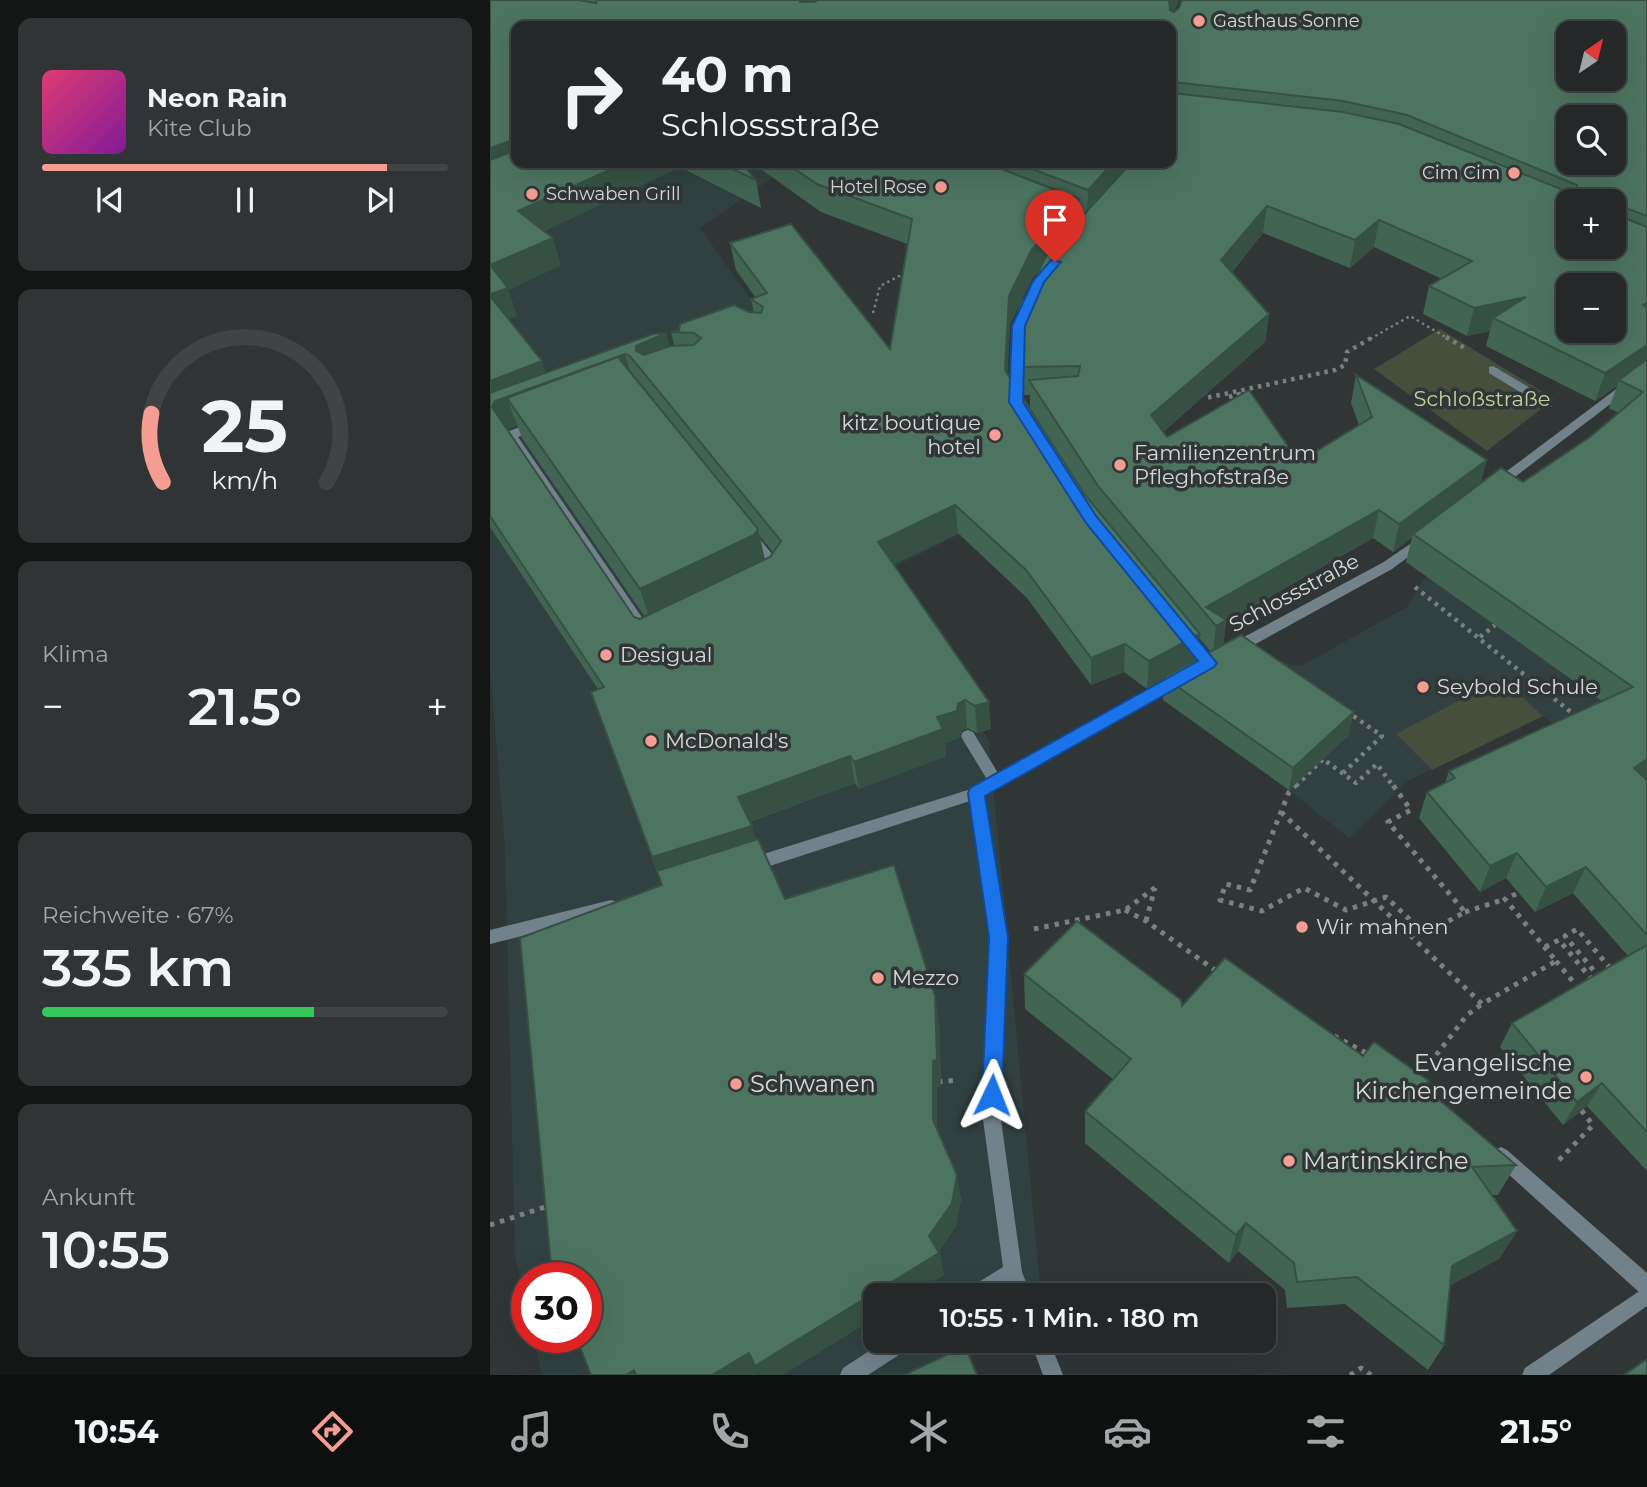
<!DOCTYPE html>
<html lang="de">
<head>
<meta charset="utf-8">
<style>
  body { margin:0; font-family:Montserrat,sans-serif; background:#303434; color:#f1f3f6; height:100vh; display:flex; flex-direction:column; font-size:26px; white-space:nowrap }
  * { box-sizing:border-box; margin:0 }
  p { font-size:23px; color:#a3a6a8 }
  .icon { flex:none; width:38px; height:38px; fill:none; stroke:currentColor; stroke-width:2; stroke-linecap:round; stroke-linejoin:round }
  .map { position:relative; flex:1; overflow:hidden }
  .details { display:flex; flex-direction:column; gap:18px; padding:18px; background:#141616; width:490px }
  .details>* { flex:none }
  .guide { position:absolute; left:21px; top:21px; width:665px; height:147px; border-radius:14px; box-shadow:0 7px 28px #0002,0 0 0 2px #414445; background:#242828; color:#f1f3f6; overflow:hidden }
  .needle { width:46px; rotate:35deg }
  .fabs { position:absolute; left:1066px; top:21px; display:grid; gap:14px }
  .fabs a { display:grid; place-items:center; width:70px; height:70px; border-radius:14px; background:#242828; box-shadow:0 7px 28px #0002,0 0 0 2px #414445; font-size:35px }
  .speed { position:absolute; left:21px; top:1262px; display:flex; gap:14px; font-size:35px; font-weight:700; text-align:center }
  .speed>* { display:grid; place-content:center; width:91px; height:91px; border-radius:50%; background:#242828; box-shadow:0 7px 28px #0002,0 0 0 2px #414445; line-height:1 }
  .speed .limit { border:10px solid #d22; background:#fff; color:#111 }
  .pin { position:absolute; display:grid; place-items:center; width:60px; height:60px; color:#fff; margin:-72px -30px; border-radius:50% 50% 50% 0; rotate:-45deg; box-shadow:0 0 7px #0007 }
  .pin .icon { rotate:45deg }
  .me { position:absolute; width:77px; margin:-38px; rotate:2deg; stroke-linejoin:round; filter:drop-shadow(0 0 5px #0008) }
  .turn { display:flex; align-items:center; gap:24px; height:147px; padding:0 35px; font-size:32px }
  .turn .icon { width:91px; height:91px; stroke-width:2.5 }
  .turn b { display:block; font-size:49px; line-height:60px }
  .big { font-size:52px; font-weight:600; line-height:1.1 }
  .details .tile { flex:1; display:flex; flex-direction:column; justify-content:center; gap:10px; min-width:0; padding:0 24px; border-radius:14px; background:#303434 }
  .details .dial { align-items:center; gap:0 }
  .dial svg { height:182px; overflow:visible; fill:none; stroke:#414445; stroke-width:7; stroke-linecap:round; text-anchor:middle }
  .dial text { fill:#f1f3f6; stroke:none }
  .song { display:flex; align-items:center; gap:21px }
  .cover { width:84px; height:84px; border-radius:10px; background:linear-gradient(135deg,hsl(340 70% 55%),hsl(290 70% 35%)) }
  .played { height:7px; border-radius:4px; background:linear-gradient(90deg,#f59c93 85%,#414445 85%) }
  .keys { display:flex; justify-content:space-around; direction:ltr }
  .heat { display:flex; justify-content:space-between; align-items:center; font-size:38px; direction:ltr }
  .charge { height:10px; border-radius:5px; background:linear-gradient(90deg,#34c759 67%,#414445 0) }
  .trip { position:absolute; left:373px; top:1283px; width:413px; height:70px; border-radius:14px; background:#242828; box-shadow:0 7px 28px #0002,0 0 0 2px #414445; font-weight:600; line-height:70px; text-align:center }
  .tab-bar { display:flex; height:112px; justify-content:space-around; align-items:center; background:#0e1010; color:#a3a6a8 }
  .tab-bar .icon { width:49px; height:49px }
  .tab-bar .selected { color:#f59c93 }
  .tab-bar b { font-size:32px; color:#f1f3f6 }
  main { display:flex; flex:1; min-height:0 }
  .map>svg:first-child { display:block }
</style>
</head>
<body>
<main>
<section class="details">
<div class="tile">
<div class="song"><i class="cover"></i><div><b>Neon Rain</b><p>Kite Club</p></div></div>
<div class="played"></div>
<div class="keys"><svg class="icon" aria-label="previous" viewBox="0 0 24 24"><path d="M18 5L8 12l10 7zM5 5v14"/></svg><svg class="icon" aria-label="pause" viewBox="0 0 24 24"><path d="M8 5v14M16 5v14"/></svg><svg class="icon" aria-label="next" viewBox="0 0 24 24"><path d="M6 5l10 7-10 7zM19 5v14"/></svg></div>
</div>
<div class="tile dial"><svg viewBox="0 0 100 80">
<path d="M14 69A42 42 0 1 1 86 69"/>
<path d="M14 69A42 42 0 0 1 9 39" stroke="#f59c93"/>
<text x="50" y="56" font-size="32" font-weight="700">25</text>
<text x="50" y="72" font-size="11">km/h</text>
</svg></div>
<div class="tile"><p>Klima</p>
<div class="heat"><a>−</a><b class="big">21.5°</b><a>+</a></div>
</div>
<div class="tile"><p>Reichweite · 67%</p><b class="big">335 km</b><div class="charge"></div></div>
<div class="tile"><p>Ankunft</p><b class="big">10:55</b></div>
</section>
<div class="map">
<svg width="1157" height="1375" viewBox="0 0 1157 1375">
  <rect width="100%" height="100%" fill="#303636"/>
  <!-- built -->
  <g fill="#314040">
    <polygon points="0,55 26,163 304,163 210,228 342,412 496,521 394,572 499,741 551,1295 385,1295 385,1340 483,1341 429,1375 52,1375 43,1337 96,1337 96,1278 37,1278 37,1308 25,1256 15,848 0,668"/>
    <polygon points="936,576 1157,629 1157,786 1152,794 1053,716 918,781 859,838 799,790 684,708 745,657 811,666 917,607"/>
  </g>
  <!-- green -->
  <g fill="#454f3c">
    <polygon points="950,329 1064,399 997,451 884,369"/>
    <polygon points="1011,678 1053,716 942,770 906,734"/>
  </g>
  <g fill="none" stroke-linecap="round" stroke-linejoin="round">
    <!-- path-far2 -->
    <g stroke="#7a7f7f" stroke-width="2.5" stroke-dasharray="2.5 3.5" stroke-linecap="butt">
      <polyline points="383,313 390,286 417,272"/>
      <polyline points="880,339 920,316 959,339"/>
    </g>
    <!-- path-far1 -->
    <g stroke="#7a7f7f" stroke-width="4.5" stroke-dasharray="3.5 5" stroke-linecap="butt">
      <polyline points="956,337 978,350"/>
      <polyline points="712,393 716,398 845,370 855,365 857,352 883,337"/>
      <polyline points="739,397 749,394 747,391"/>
      <polyline points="925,587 1087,717"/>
      <polyline points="990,637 1005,625"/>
      <polyline points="853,773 892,736 859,713"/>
      <polyline points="806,786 833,759 866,783 887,764 903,786"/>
    </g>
    <!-- path -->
    <g stroke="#7a7f7f" stroke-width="5" stroke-dasharray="4.5 6" stroke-linecap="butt">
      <polyline points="807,784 799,792 760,890 736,884 730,900 772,911 814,888 856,910 896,897 935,934 975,912 898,822 921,810 902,784"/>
      <polyline points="791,812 992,1004 1066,961 1015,899 1028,893"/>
      <polyline points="635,910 656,921 729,973"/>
      <polyline points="975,912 1015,899"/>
      <polyline points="656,921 665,888"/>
      <polyline points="544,929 635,910 666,887"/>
      <polyline points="1055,947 1069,940 1103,981"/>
      <polyline points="1066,961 1090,990"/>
      <polyline points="1110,978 1075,936 1087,929 1121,969"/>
      <polyline points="844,1036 880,1055"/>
      <polyline points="927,1080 977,1015 992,1004"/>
      <polyline points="448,1082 468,1080"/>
      <polyline points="1069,1160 1103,1125 1091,1110"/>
      <polyline points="0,1225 58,1206"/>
      <polyline points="567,1285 603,1295"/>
      <polyline points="860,1375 871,1368 881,1375"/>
    </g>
    <!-- lane -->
    <g fill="#72828b" fill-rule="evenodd">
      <polygon points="1003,366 1062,401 1062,407 1054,407 999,373 999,367"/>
      <path d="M 142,385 L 146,386 L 294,569 L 285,583 L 160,644 L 155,643 L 15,435 L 17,432 ZM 140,394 L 280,569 L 275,577 L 162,632 L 28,437 Z"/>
      <polygon points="478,730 483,732 511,778 513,782 511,786 501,786 473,740 471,736 473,732"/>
      <polygon points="1011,1147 1017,1150 1157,1273 1157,1295 1150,1293 1005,1162 1002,1156 1005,1150"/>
    </g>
    <!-- street -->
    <g fill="#72828b" fill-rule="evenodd">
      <path d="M 543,290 L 548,293 L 534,325 L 532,402 L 526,406 L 520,402 C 521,376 517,303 543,290 Z"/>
      <polygon points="1157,366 1157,376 1009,489 1001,489 999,486 1001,483"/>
      <polygon points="932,536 938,540 937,543 902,569 749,653 739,653 737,649 739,645 892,563"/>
      <polygon points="690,674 695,675 697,679 695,683 494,796 517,937 510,1112 532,1272 541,1295 523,1295 519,1285 503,1295 477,1295 479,1288 513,1267 492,1112 501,937 480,801 261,872 256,870 253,865 256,860 261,858 481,789"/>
      <polygon points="121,900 127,902 129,907 127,912 0,944 0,930"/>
      <polygon points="1157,1286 1157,1306 1059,1375 1032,1375 1035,1368"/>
      <polygon points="396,1340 423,1340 421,1347 378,1375 350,1375 353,1368"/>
      <polygon points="540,1340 559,1340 573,1375 553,1375"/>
    </g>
  </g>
  <!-- wall -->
  <g fill="#426453" fill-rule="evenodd">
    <path d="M 0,0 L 689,0 L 684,12 L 1157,0 L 1157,776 L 1154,778 L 1157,780 L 1157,1171 L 1097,1106 L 1073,1125 L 1010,1047 L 1022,1023 L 1138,956 L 1083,893 L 1045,912 L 1016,878 L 990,892 L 929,818 L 937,792 L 955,783 L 959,771 L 1112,701 L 916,562 L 922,537 L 903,552 L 883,538 L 736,622 L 733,645 L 859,735 L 799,790 L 673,700 L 674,679 L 657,689 L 634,672 L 601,685 L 537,598 L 468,533 L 404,564 L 501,729 L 487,733 L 477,728 L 471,731 L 469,738 L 455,743 L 456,756 L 369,789 L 365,783 L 260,822 L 266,840 L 295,899 L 449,1024 L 451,1086 L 447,1087 L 447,1129 L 471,1199 L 466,1226 L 449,1251 L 454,1275 L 269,1373 L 172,885 L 101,692 L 108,689 L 0,527 ZM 26,26 L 681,26 L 681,163 L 262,163 L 331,212 L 417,244 L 400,349 L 240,243 L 246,270 L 265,297 L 261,299 L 264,313 L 259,312 L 181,332 L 184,345 L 179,346 L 176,333 L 56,373 L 18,319 L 27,316 L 18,290 L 71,265 L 54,231 L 190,167 L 271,208 L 266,180 L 253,163 L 254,163 L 26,163 ZM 773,233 L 860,268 L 884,247 L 952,279 L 939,286 L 933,314 L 977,336 L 1000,331 L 996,346 L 1105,401 L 1127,386 L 1119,408 L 1129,413 L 1100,437 L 1033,482 L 990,484 L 997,460 L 866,375 L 861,403 L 869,425 L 809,462 L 677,437 L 673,432 L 775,342 L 779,314 L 742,272 ZM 548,271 L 532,367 L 533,395 L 540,395 L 540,408 L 593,492 L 517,374 L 520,324 L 543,277 ZM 27,425 L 32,438 L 155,617 L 150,619 L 144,617 L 17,429 ZM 269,535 L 283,552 L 280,557 L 275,560 ZM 709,638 L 721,652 L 707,659 Z"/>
    <polygon points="534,974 692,1006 873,1056 935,1088 1026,1165 1008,1195 1002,1195 1027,1231 1009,1259 960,1285 954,1345 938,1370 855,1304 797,1308 795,1290 748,1251 739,1263 595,1143 595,1111 624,1080 535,1009"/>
  </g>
  <!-- shaded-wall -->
  <g fill="#365144">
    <polygon points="311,0 353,0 314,26"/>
    <polygon points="679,0 689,0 678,25"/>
    <polygon points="26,139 26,163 0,179 0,148"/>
    <polygon points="135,163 189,163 190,167 37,239 28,211"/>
    <polygon points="623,163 648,163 597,218 598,190"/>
    <polygon points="589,199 589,227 543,277 520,324 516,398 515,370 519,296 542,249"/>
    <polygon points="777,206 773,233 729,287 731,260"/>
    <polygon points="889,220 884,247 860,268 865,240"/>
    <polygon points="63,238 71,265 18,290 27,316 9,322 0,298 0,265"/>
    <polygon points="1036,297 1003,318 1000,331 977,336 984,308"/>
    <polygon points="779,314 775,342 659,444 661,415"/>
    <polygon points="176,333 183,361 155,374 146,351 146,346"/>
    <polygon points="1157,345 1157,366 1129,380 1127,386 1105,401 1115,373"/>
    <polygon points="135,354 143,382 17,398 27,425 16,430 0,413 0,381 52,361 59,382"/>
    <polygon points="997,460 989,488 923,534 922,537 903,552 909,524"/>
    <polygon points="465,505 468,533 392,570 388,542"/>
    <polygon points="889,510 883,538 736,621 733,648 723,654 726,626 716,607"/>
    <polygon points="268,529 277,569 163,629 150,589"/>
    <polygon points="710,634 707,661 674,677 674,679 657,689 659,661"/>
    <polygon points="635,644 634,672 601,685 601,658"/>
    <polygon points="475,700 477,728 471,731 469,738 455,743 456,756 369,789 364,762"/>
    <polygon points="499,702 501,729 487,733 485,706"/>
    <polygon points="864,712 859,735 799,790 803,768"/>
    <polygon points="360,756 365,783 256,823 248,797"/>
    <polygon points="1157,759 1157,776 1131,794 1144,768"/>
    <polygon points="262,826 269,852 172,883 162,857"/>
    <polygon points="1027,853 1016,878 990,892 1000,866"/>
    <polygon points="1096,867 1083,893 1045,912 1056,887"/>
    <polygon points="445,996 449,1024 451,1086 447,1087 447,1145 443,1120 443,1061"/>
    <polygon points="1112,1083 1097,1106 1073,1125 1087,1102"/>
    <polygon points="467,1175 471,1199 466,1226 446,1255 449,1253 454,1275 422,1295 385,1295 385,1318 293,1375 270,1375 269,1373 266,1375 222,1375 439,1236"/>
    <polygon points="756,1223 748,1251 739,1263 746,1235"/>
    <polygon points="1027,1231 1009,1259 946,1293 962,1266"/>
    <polygon points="144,1370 148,1375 136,1375"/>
  </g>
  <!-- building -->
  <g fill="#4d7461" stroke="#365144" stroke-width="2" fill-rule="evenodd">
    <path d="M 0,0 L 88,0 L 106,3 L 107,0 L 311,0 L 310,2 L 324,2 L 328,0 L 679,0 L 680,10 L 684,12 L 689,8 L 692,0 L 1157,0 L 1157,216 L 1131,206 L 1132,217 L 1157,227 L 1157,303 L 1153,305 L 1157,307 L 1157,345 L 1115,373 L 1003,318 L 1036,297 L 984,308 L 939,286 L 982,261 L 889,220 L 865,240 L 777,206 L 731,260 L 779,314 L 661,415 L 677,437 L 759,390 L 809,462 L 882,417 L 866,375 L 997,460 L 909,524 L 889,510 L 716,607 L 736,620 L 726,626 L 608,486 L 539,380 L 588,376 L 590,366 L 532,367 L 536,298 L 556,256 L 641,163 L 681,163 L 681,87 L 682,93 L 853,112 L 909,124 L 1088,196 L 1087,185 L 917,115 L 853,101 L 683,82 L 681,83 L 681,26 L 26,26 L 26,139 L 0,148 ZM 1078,33 L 1124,33 L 1124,79 L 1078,79 ZM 1078,117 L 1124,117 L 1124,163 L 1078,163 ZM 1078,201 L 1124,201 L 1124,247 L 1078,247 ZM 1078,285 L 1124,285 L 1124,331 L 1078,331 Z"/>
    <polygon points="26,150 26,163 135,163 28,211 63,238 0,265 18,288 0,294 0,160"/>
    <polygon points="230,163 252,163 266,180"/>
    <path d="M 296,163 L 496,163 L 589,199 L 542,249 L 519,296 L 515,370 L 595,495 L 710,634 L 659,661 L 635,644 L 601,658 L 536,570 L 465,505 L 388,542 L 499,702 L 485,706 L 475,700 L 468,704 L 467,711 L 447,717 L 453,729 L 364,762 L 360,756 L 248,797 L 262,826 L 162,857 L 101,692 L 114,687 L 0,516 L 0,393 L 163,334 L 176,333 L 146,346 L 146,351 L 154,355 L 180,346 L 204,345 L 211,338 L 204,333 L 181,332 L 189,331 L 190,324 L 244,305 L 259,312 L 271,313 L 273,307 L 261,299 L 277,293 L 240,243 L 301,224 L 400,349 L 422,219 L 327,184 ZM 135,354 L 140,356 L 291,541 L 280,557 L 150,619 L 144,617 L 2,407 L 5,401 Z"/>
    <polygon points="526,163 623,163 598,190"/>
    <polygon points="0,296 52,361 0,381"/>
    <polygon points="128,357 268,529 264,535 150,589 17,398"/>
    <polygon points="1157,359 1157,759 1144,768 1157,780 1157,935 1096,867 1056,887 1027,853 1000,866 937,792 965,778 959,771 1143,687 923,534 1011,468 1033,482 1100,437 1153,392 1129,380"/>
    <polygon points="751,635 864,712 803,768 674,677"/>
    <polygon points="268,839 295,899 404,865 445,996 447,1060 443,1061 443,1120 467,1175 462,1203 439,1236 449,1253 265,1366 259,1353 222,1375 146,1375 144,1370 136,1375 101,1375 86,1337 96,1337 96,1278 63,1278 62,1275 30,938 172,885 167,871"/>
    <polygon points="587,921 691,1000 692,1006 735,958 873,1056 884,1042 939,1081 934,1087 1026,1165 982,1167 1027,1231 962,1266 954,1345 867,1277 807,1282 804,1263 756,1223 746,1235 595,1111 641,1059 534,974"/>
    <polygon points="1157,945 1157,1132 1112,1083 1087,1102 1022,1023"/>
    <polygon points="475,1346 487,1375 414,1375"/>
    <polygon points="1157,1359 1157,1375 1134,1375"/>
  </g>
  <!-- route -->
  <polygon fill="#1a73e8" stroke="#114b97" stroke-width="2" points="561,260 571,262 554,282 535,326 533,402 606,516 727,663 724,667 495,796 518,937 512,1095 509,1102 502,1104 495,1102 492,1095 499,937 478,793 480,788 708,661 596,523 519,402 522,326 543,281"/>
  <!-- markers -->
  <g fill="#f59c93" stroke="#303636" stroke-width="2.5">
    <circle cx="709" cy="21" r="7"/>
    <circle cx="1024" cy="173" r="7"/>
    <circle cx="451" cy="187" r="7"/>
    <circle cx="42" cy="194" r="7"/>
    <circle cx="505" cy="435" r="7"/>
    <circle cx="630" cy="465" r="7"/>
    <circle cx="116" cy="655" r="7"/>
    <circle cx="933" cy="687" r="7"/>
    <circle cx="161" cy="741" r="7"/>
    <circle cx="812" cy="927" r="7"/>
    <circle cx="388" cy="978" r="7"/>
    <circle cx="1096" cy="1077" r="7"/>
    <circle cx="246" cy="1084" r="7"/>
    <circle cx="799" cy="1161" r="7"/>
  </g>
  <g text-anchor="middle" stroke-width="7" stroke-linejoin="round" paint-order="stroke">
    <!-- far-poi labels -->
    <g font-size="18" fill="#d5d9d9" stroke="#303636" text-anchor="start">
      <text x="723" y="27">Gasthaus Sonne</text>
      <text x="1010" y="179" text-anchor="end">Cim Cim</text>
      <text x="437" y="193" text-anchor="end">Hotel Rose</text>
      <text x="56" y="200">Schwaben Grill</text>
    </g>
    <!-- park labels -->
    <g font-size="21" fill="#b9d59c" stroke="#303636">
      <text x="992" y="406">Schloßstraße</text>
    </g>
    <!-- poi labels -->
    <g font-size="21" fill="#d5d9d9" stroke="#303636" text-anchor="start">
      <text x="491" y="430" text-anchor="end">kitz boutique<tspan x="491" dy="24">hotel</tspan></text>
      <text x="644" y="460">Familienzentrum<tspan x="644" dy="24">Pfleghofstraße</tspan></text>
      <text x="130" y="662">Desigual</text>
      <text x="947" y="694">Seybold Schule</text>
      <text x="175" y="748">McDonald's</text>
      <text x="826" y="934">Wir mahnen</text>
      <text x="402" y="985">Mezzo</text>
    </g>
    <!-- street labels -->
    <g font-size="21" fill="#d5d9d9" stroke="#303636">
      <text transform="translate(804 593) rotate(-28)" y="7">Schlossstraße</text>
    </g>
    <!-- near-poi labels -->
    <g font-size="24" fill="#d5d9d9" stroke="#303636" text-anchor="start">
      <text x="1082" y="1071" text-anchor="end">Evangelische<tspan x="1082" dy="28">Kirchengemeinde</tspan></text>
      <text x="260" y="1092">Schwanen</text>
      <text x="813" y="1169">Martinskirche</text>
    </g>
  </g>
</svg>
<div class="fabs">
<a><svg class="needle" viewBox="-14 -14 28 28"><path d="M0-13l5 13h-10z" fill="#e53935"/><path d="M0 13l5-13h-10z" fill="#a3a6a8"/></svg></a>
<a><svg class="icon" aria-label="search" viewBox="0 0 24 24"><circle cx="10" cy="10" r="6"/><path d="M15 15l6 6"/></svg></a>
<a>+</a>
<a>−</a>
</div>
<div class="speed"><div class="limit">30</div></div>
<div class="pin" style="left:565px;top:262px;background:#d93025"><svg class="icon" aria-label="arrive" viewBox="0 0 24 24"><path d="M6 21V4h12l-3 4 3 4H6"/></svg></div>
<svg class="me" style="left:502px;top:1095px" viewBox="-20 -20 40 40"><path d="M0-17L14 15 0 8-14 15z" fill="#1a73e8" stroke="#fff" stroke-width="4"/></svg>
<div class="trip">10:55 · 1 Min. · 180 m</div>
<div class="guide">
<div class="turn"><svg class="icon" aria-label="right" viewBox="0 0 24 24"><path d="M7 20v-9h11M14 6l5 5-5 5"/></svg><div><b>40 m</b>Schlossstraße</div></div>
</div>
</div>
</main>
<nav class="tab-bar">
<b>10:54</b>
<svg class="icon selected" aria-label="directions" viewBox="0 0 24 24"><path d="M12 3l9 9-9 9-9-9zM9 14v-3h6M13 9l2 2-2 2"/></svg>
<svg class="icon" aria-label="music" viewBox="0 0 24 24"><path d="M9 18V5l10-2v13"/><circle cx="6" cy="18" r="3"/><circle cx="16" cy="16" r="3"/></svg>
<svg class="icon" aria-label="phone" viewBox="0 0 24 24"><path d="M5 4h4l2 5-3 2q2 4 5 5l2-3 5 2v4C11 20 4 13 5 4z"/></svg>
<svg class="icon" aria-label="climate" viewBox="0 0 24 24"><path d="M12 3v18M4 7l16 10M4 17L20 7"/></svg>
<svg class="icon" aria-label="car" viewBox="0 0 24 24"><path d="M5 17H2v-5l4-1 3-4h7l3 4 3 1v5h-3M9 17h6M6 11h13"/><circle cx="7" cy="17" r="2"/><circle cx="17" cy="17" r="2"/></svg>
<svg class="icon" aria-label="filters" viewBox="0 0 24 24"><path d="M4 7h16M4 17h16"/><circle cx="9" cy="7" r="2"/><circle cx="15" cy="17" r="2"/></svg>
<b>21.5°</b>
</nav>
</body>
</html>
